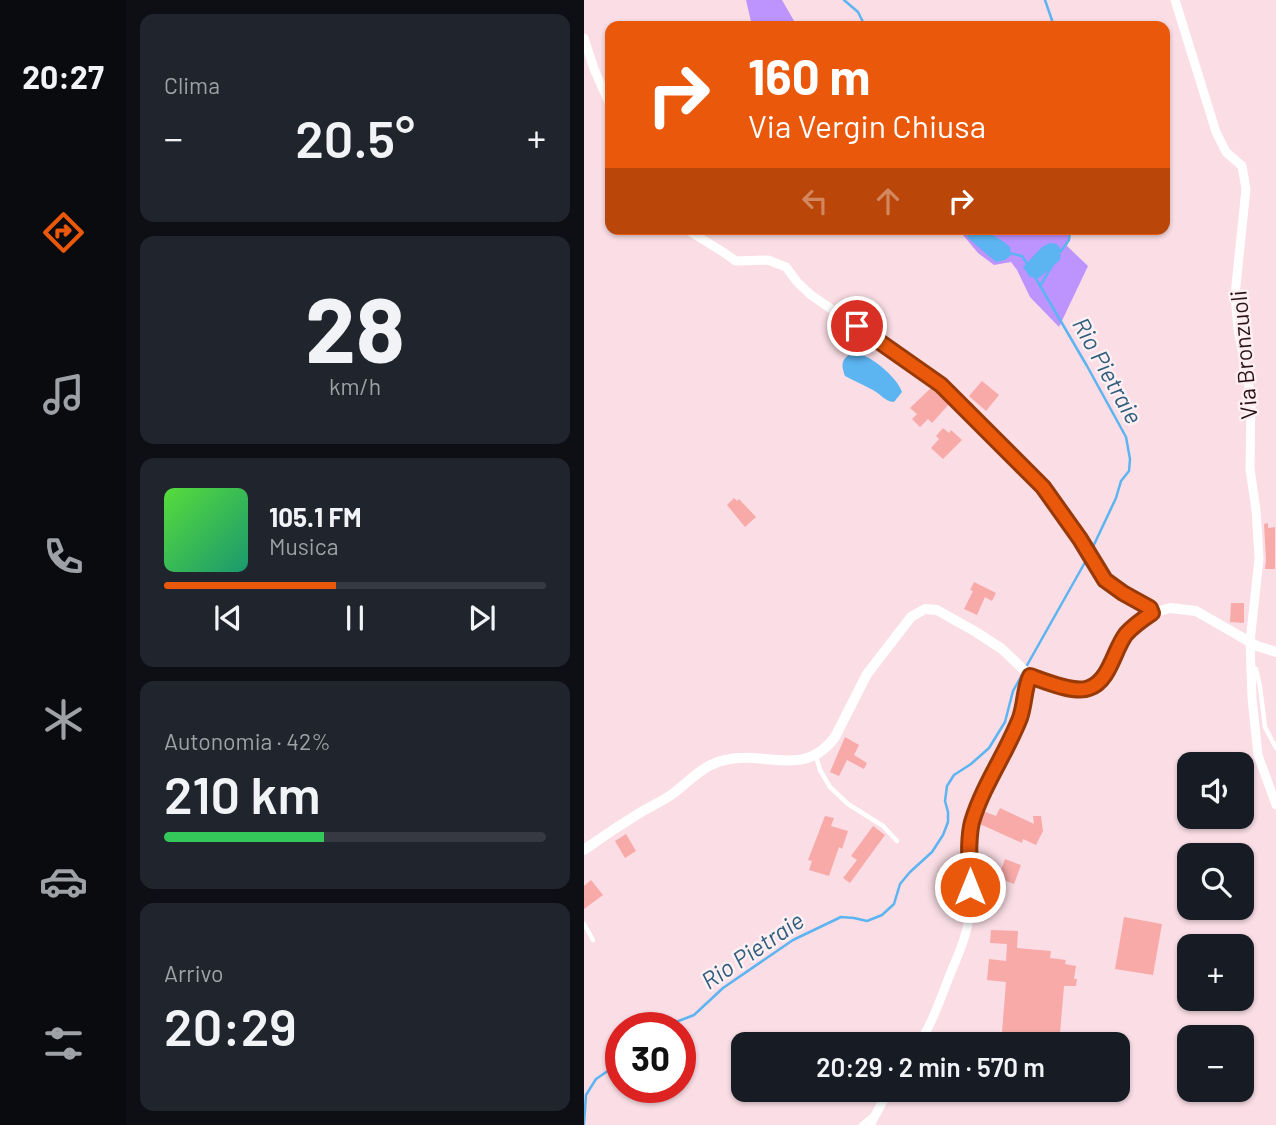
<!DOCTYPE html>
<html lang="it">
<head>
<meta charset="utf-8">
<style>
  body { margin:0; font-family:Barlow,sans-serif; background:#20242c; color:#f1f3f6; height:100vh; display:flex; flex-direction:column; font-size:26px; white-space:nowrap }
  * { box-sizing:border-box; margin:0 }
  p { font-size:23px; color:#9ea1a6 }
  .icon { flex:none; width:38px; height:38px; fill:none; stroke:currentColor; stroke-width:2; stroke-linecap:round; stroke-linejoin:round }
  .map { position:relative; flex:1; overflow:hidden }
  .sheet { display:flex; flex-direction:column; gap:14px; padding:14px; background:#0d0f14; width:458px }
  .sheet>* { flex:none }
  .guide { position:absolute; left:21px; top:21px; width:565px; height:214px; border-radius:14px; box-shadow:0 2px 5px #0004; background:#ea580c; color:#fff; overflow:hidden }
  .buttons { position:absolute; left:593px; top:752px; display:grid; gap:14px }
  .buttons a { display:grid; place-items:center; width:77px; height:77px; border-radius:14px; background:#171b24; box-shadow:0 2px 5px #0004; font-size:35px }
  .speed { position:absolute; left:21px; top:1012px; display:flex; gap:14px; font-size:35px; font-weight:700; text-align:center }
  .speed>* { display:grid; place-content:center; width:91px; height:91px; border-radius:50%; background:#171b24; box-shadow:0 2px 5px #0004; line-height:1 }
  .speed .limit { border:10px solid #d22; background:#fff; color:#111 }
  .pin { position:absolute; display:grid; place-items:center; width:60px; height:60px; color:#fff; margin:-30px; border:4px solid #fff; border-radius:50%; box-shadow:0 2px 7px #0007 }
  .me { position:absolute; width:77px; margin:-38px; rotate:0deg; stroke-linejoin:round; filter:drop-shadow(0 0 5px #0008) }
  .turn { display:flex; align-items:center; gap:24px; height:147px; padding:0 28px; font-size:32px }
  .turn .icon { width:91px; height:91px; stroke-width:2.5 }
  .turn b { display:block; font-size:49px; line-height:60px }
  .lanes { display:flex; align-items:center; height:66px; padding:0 28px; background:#0003; justify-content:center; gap:35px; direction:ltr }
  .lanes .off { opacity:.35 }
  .big { font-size:52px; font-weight:600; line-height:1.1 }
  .sheet .card { flex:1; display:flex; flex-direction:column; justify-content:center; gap:10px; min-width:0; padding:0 24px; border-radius:14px; background:#20242c }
  .sheet .dial { align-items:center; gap:0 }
  .dial b { font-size:91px; line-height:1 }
  .song { display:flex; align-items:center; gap:21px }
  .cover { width:84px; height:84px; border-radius:10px; background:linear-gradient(135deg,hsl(110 70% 55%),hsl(160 70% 35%)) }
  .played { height:7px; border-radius:4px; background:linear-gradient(90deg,#ea580c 45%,#363941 45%) }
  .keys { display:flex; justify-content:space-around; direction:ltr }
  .heat { display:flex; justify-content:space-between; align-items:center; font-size:38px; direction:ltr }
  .charge { height:10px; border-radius:5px; background:linear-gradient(90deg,#34c759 42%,#363941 0) }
  .trip { position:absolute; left:147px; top:1032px; width:399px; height:70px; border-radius:14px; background:#171b24; box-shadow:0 2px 5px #0004; font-weight:600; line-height:70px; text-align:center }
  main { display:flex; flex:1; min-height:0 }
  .dock { display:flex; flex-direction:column; width:126px; justify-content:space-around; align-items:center; background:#090b0e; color:#9ea1a6 }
  .dock .icon { width:49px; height:49px }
  .dock .selected { color:#ea580c }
  .dock b { font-size:32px; color:#f1f3f6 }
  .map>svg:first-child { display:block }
</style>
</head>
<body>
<main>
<nav class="dock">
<b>20:27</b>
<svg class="icon selected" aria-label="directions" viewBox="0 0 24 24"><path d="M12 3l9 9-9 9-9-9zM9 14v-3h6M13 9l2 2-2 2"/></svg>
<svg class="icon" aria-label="music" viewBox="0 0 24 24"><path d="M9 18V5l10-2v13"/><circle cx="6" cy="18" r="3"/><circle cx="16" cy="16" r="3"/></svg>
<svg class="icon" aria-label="phone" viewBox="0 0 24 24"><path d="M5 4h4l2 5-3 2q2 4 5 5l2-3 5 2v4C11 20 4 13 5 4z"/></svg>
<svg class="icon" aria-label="climate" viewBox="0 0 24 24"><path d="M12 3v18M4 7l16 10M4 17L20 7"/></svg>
<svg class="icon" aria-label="car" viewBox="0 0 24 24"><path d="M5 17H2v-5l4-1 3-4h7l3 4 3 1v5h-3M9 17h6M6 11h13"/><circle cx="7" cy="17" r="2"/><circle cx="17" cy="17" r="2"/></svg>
<svg class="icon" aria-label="filters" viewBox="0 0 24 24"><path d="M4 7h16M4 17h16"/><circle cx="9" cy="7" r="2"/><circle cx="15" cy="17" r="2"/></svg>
</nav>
<section class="sheet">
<div class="card"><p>Clima</p>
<div class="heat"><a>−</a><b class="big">20.5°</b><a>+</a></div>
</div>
<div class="card dial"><b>28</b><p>km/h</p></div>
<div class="card">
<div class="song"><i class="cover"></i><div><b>105.1 FM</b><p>Musica</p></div></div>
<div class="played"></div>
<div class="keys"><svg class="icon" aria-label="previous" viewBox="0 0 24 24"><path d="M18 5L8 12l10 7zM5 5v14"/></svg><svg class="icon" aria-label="pause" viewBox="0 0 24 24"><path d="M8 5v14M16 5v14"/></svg><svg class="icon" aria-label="next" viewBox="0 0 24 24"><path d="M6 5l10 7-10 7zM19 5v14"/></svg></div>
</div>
<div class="card"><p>Autonomia · 42%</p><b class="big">210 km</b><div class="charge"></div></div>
<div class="card"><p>Arrivo</p><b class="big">20:29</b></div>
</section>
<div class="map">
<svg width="692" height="1125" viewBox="0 0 692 1125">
  <rect width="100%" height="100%" fill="#fadde5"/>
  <!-- forest -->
  <g fill="#bd94fe">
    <polygon points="162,0 198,0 213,26 168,26"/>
    <polygon points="374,229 485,229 486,237 483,246 504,266 475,327 446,297 433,270 427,262 410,265 394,253"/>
  </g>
  <!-- water -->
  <g fill="#5cb4f1">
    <path d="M 379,229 C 397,229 413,235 426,247 L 427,255 L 421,260 L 412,262 L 385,239 Z"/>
    <polygon points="466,243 473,244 477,250 476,260 455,278 446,277 439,267 458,247"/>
    <path d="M 266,354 C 268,354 277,354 278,355 C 291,359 314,379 318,392 L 310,402 C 300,401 298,395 289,390 C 280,385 270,381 261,376 C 258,366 256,361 266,354 Z"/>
  </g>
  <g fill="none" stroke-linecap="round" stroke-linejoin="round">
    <!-- stream -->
    <g stroke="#5cb4f1" stroke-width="2.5">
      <polyline points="260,0 274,12 281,26"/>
      <polyline points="461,0 470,26"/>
      <polyline points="477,251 485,240 486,229"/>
      <polyline points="425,253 438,256 444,265"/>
      <polyline points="451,277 503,366 542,437 546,459 545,471 537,481 532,498 507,551"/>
      <polyline points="456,286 468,266"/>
      <polyline points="442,667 504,557"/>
      <polyline points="79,1027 110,1015 139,988 209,940 257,917 270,918 283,921 298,915 310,904 316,884 326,872 348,852 359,835 364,822 364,812 361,801 363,786 370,775 387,764 405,748 421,722 429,691 439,673"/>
      <polyline points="0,1124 2,1095 12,1079 37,1062"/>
    </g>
  </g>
  <!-- building -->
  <g fill="#f7aaa8">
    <polygon points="398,381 415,395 402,411 385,396"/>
    <polygon points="348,387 366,403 348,423 344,419 336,427 328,419 333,414 326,408"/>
    <polygon points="359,428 365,433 367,430 378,440 359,459 347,448 355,439 352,436"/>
    <polygon points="150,498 153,501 155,499 172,517 161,527 143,505"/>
    <polygon points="684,523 684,528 691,527 691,569 681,569 682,559 680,524"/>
    <polygon points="390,582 412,593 408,601 401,597 393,615 380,609 389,591 386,590"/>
    <polygon points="647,603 660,603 660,623 646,622"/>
    <polygon points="261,737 275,745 270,755 283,763 280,769 263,760 255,776 246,772"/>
    <polygon points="416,808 450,824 449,816 457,816 459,831 452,845 439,839 438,843 396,824 399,811 412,816"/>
    <polygon points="241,816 250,818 247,826 264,831 258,849 255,847 245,876 225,870 228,861 224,860"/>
    <polygon points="289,826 301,835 266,883 259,878 273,860 267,856"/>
    <polygon points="42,834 52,851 41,858 31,841"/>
    <polygon points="421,859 437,865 430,884 414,878"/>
    <polygon points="7,880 19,895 0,909 0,886"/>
    <polygon points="540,917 578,924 569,975 531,969"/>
    <polygon points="407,930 434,931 433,948 467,951 466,958 482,960 481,964 492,966 490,979 493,979 492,986 480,986 475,1045 417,1045 422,982 403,980 405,959 422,961 423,944 406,943"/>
  </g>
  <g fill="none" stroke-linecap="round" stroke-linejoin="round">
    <!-- service -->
    <g stroke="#fff" stroke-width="4.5">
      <polyline points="668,668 672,669 676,687 681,727 692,748"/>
      <polyline points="232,756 236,770 246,787 264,804 299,826 313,841"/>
      <polyline points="0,924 9,940"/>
      <polyline points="277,1125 289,1115"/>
    </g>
    <!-- minor -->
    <g stroke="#fff" stroke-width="9">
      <polyline points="591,0 632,132 642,152 658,166 662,189 651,295 654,329 667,397 666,469 672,510 675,559 666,642 668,698 674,755 692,805"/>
      <polyline points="0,38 10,69 26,105"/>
      <polyline points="102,229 139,252 152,261 184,260 202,267 214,283 227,295 357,385 459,487 496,539 521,580 539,593 566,608 568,613"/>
      <path d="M 334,1045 C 348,1024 356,1000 365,977 C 374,955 384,934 386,910 C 389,882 382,852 388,825 C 396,786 423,754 436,717 C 441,704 440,689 446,676"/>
      <polyline points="286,1125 305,1090"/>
    </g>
    <!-- tertiary -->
    <path stroke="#fff" stroke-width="10" d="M 0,850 C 18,837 36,825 54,814 C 65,807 77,802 87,795 C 105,782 118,765 141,760 C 182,750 220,779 251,737 L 283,674 L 327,617 L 341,609 L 353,610 L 392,632 L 418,649 L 446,676 L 485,689 L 505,689 L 520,677 L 541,636 L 555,622 L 568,613 L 586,608 L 612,611 L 673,646 L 692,652"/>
  </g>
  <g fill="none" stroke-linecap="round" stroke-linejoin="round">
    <defs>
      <path id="route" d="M 273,326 L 357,385 L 459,487 L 496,539 L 521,580 L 539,593 L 566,608 L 568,613 C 559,619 550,625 542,634 C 530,649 526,681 505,688 C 491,694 460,681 446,676 C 440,689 441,704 436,718 C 422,754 399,785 388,822 C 383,842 386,866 386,887"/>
    </defs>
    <!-- route casing -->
    <use href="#route" stroke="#983908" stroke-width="18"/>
    <!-- route -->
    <use href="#route" stroke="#ea580c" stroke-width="12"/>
  </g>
  <g text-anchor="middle" stroke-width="5" stroke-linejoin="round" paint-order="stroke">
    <!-- street labels -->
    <g font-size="23" fill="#291219" stroke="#fdeff2">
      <text transform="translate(660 355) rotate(-95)" y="8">Via Bronzuoli</text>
    </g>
    <!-- water labels -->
    <g font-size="24" font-style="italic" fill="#2e5d7d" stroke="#fdeff2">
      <text transform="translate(523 371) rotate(61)" y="8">Rio Pietraie</text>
      <text transform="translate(169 951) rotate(-34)" y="8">Rio Pietraie</text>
    </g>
  </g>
</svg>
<div class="buttons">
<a><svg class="icon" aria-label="sound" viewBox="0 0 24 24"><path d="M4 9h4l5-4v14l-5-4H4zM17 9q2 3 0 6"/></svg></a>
<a><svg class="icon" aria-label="search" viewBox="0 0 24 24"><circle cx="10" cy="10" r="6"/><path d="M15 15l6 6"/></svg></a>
<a>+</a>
<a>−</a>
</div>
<div class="speed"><div class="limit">30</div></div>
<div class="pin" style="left:273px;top:326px;background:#d93025"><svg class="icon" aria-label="arrive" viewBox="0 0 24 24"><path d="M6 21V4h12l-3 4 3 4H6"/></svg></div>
<svg class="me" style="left:386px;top:887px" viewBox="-20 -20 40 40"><circle r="17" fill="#ea580c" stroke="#fff" stroke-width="3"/><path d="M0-11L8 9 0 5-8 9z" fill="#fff"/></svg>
<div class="trip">20:29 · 2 min · 570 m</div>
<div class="guide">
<div class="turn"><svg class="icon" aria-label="right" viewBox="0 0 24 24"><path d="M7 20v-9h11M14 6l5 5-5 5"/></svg><div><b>160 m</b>Via Vergin Chiusa</div></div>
<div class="lanes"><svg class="icon off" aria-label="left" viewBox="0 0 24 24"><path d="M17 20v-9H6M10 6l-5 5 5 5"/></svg><svg class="icon off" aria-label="ahead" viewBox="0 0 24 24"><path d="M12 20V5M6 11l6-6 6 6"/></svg><svg class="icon" aria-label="right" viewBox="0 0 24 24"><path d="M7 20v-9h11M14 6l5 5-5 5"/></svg></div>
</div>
</div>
</main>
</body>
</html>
